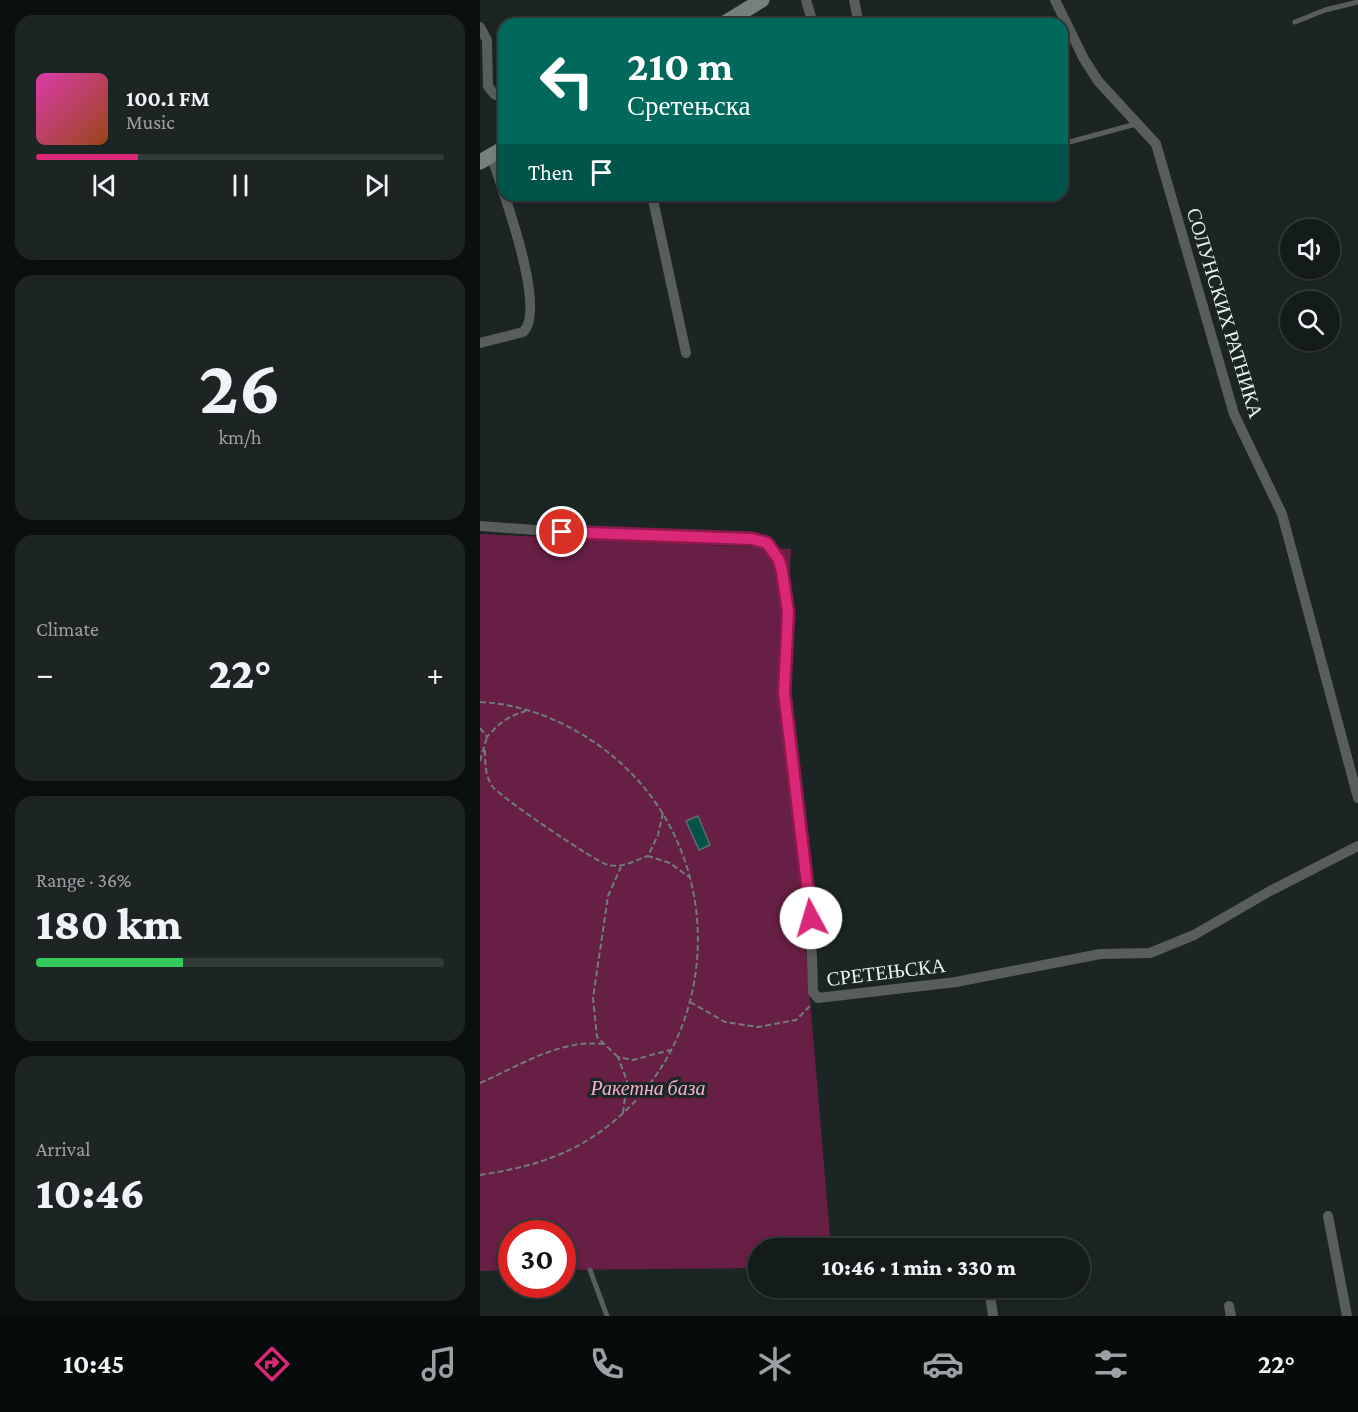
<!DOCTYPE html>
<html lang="en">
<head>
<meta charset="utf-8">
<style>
  body { margin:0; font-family:"Crimson Pro",serif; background:#1d2524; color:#f1f3f6; height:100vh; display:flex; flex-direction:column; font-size:22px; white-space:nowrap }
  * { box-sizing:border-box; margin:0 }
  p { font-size:20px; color:#9da1a3 }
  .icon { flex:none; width:33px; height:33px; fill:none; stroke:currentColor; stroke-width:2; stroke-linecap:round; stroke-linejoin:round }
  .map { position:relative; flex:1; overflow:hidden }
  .details { display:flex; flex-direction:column; gap:15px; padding:15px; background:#0b0f0f; width:480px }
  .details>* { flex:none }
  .guide { position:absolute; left:18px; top:18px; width:570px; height:183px; border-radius:18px; box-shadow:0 3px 9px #0003,0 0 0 2px #333a3a; background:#00695c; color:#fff; overflow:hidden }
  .buttons { position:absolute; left:800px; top:219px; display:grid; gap:12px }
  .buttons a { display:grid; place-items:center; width:60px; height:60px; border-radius:50%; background:#141c1b; box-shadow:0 3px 9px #0003,0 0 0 2px #333a3a; font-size:30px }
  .speed { position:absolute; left:18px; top:1220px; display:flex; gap:12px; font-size:30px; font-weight:700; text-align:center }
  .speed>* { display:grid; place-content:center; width:78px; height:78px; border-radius:50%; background:#141c1b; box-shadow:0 3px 9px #0003,0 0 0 2px #333a3a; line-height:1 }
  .speed .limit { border:9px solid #d22; background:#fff; color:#111 }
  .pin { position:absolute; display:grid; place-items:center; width:51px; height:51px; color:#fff; margin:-26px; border:3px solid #fff; border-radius:50%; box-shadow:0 2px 6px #0007 }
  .me { position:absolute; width:66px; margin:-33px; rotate:354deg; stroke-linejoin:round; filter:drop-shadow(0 0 4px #0008) }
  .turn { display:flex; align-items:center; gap:21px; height:126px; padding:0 30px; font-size:27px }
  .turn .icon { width:78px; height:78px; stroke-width:2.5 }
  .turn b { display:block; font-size:42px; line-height:51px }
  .then { display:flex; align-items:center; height:57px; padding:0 30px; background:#0003; gap:12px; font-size:22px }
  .big { font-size:45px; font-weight:800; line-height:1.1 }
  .details .tile { flex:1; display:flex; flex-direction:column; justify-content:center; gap:9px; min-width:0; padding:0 21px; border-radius:18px; background:#1d2524 }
  .details .dial { align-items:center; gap:0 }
  .dial b { font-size:78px; line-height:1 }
  .song { display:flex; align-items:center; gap:18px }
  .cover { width:72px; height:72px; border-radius:9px; background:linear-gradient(135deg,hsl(320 70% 55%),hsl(20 70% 35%)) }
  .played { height:6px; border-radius:3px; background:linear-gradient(90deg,#db2777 25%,#333a3a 25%) }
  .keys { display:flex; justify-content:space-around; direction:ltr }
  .heat { display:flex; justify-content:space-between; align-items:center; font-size:33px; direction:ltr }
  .charge { height:9px; border-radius:4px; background:linear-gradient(90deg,#34c759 36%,#333a3a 0) }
  .trip { position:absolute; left:268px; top:1238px; width:342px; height:60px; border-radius:30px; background:#141c1b; box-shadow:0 3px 9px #0003,0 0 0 2px #333a3a; font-weight:800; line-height:60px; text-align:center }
  .tabs { display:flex; height:96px; justify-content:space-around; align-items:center; background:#080b0b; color:#9da1a3 }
  .tabs .icon { width:42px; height:42px }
  .tabs .selected { color:#db2777 }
  .tabs b { font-size:27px; color:#f1f3f6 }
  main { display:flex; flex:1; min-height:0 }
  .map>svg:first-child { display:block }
</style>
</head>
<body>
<main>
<section class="details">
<div class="tile">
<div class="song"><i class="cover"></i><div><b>100.1 FM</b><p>Music</p></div></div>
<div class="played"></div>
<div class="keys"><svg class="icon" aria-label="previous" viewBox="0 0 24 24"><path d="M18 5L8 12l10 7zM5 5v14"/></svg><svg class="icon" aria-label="pause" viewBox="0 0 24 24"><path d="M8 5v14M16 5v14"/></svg><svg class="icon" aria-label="next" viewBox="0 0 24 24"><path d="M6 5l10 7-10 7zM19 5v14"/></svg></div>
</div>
<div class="tile dial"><b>26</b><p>km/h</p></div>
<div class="tile"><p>Climate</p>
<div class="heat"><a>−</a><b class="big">22°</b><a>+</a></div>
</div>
<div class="tile"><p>Range · 36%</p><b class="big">180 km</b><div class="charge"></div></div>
<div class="tile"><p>Arrival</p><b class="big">10:46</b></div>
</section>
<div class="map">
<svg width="878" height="1316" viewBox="0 0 878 1316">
  <rect width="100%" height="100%" fill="#1b2624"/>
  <!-- green -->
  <polygon fill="#681f45" points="0,534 311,549 304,692 351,1248 279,1248 279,1268 83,1270 82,1233 32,1233 31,1270 0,1271"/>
  <!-- building -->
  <polygon fill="#045349" stroke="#5f6c69" stroke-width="1.5" points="218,816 230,845 219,850 206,821"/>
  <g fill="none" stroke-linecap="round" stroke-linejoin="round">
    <!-- path -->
    <g stroke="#727b79" stroke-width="2" stroke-dasharray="6 3" stroke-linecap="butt">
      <path d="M 0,702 C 45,704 90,723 125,750 C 254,848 248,1050 111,1138 C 77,1160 39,1169 0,1175"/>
      <path d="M 0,728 L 7,737 C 18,724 28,716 46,711"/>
      <path d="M 5,750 C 5,762 5,775 12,786 C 20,797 114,861 128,865 C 143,868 154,861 168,856"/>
      <polyline points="0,761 7,737"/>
      <polyline points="183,813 178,835 168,856 190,863 209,877"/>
      <polyline points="210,1002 245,1022 278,1027 316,1020 332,1004"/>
      <polyline points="138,1057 117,1037 113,998 128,896 141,867"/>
      <path d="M 0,1083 C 39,1066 80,1039 123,1044"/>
      <polyline points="143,1113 147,1081 138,1057 153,1060 190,1050"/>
    </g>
    <!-- lane -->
    <g stroke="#595e5d" stroke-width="5">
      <polyline points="815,22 845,10 878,2"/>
      <polyline points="582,144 656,124"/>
      <polyline points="110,1270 127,1316"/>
    </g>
    <!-- street -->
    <g stroke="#595e5d" stroke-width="10">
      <polyline points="326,0 333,24"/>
      <polyline points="374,0 379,24"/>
      <polyline points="575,0 604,59 618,81 676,144 754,414 802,514 878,798"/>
      <polyline points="0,27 7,40 8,86 14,94 24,98"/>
      <polyline points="172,195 206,353"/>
      <path d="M 0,343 L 43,332 C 68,310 21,186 11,155"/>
      <path d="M 0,526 L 82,532 L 272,539 C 285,541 294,547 299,560 C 315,599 303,651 304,691 C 305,720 313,749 316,778 C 323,849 332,920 333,992 L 338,998 L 476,982 L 620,954 L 670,953 L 714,935 L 790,891 L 878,846"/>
      <polyline points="848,1216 867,1316"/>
      <polyline points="510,1294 513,1316"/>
      <polyline points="749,1306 751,1316"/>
    </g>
    <!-- secondary -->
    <g stroke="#77807e" stroke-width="15">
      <polyline points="243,24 282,0"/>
      <polyline points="0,162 24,148"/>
    </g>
  </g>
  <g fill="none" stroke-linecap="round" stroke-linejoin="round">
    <defs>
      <polyline id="route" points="82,532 272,539 287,543 299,560 302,572 308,612 304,692 331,918"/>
    </defs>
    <!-- route casing -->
    <use href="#route" stroke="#8e194d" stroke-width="15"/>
    <!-- route -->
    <use href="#route" stroke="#db2777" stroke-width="10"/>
  </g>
  <g text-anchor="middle" stroke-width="6" stroke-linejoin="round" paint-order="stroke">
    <!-- street labels -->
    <g font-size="20" fill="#ecf3f1" stroke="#1b2624">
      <text transform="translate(745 313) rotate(73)" y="7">СОЛУНСКИХ РАТНИКА</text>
      <text transform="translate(406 972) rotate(-7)" y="7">СРЕТЕЊСКА</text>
    </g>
    <!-- park labels -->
    <g font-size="20" font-style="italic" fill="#f4afcd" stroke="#1b2624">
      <text x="168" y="1095">Ракетна база</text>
    </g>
  </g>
</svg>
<div class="buttons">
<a><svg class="icon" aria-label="sound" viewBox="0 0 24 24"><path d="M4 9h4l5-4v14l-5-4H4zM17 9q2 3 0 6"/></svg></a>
<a><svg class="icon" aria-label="search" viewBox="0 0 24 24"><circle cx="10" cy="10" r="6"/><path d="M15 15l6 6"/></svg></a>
</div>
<div class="speed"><div class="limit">30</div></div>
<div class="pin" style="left:82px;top:532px;background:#d93025"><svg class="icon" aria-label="arrive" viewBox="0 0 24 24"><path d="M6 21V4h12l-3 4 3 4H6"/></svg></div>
<svg class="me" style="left:331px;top:918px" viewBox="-20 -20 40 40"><circle r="19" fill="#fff"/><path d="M0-13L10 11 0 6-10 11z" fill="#db2777"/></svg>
<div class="trip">10:46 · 1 min · 330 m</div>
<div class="guide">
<div class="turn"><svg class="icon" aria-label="left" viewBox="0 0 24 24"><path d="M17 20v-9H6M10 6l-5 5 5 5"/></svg><div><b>210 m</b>Сретењска</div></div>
<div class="then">Then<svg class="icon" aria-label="arrive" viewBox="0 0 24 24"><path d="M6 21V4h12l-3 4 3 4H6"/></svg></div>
</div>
</div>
</main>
<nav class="tabs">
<b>10:45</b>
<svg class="icon selected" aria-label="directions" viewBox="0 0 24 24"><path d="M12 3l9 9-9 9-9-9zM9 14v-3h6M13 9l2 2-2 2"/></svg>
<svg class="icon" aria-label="music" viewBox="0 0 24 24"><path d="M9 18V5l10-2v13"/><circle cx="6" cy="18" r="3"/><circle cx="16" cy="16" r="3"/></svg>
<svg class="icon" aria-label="phone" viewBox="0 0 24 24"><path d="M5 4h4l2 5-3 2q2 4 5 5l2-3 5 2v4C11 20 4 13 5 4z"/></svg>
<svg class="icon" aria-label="climate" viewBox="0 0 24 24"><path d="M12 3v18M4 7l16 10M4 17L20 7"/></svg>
<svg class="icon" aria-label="car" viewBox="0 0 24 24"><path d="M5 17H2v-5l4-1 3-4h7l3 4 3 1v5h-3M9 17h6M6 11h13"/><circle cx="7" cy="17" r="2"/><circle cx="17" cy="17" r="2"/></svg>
<svg class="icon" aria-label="filters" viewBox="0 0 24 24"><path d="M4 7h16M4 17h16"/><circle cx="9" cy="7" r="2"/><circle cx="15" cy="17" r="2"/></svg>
<b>22°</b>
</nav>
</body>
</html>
